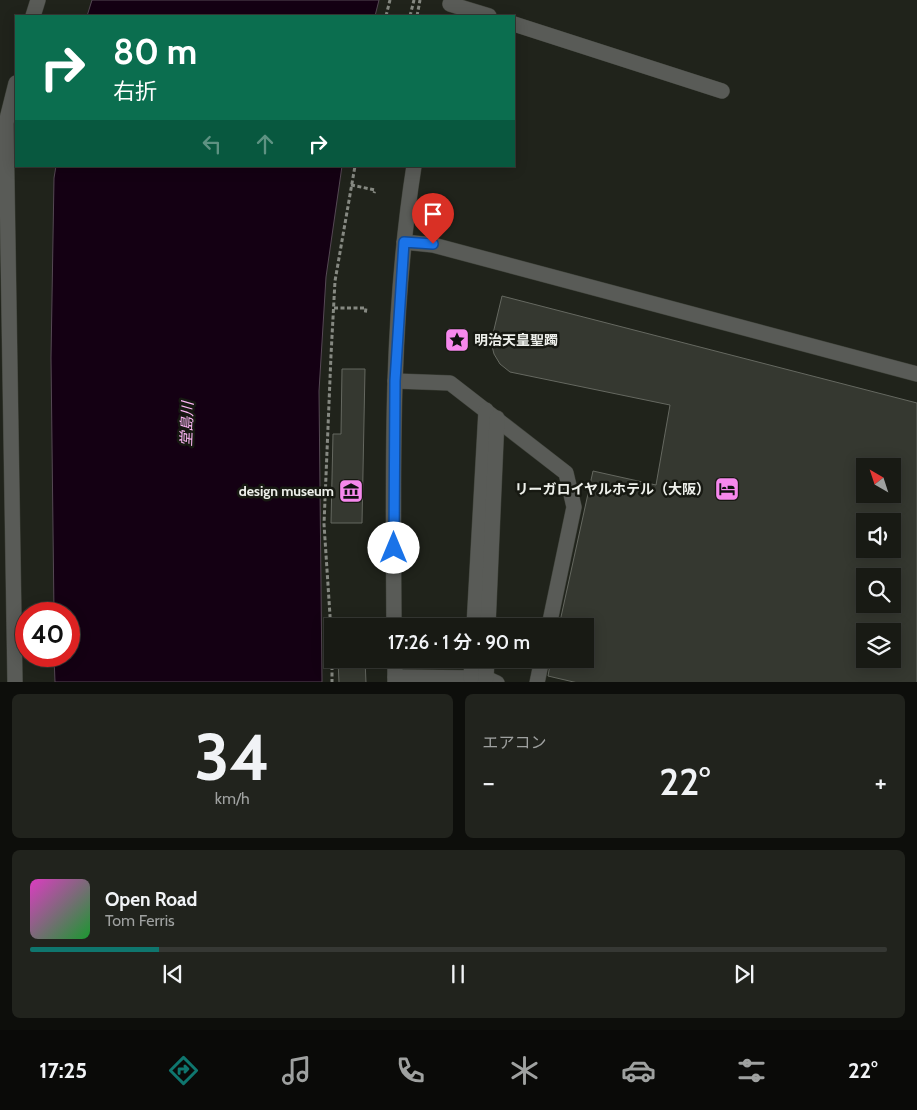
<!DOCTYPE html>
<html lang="ja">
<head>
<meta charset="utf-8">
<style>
  body { margin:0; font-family:Cabin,"Noto Sans JP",sans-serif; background:#21231d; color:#f1f3f6; height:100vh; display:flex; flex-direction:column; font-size:19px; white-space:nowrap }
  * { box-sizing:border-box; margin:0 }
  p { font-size:16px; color:#9fa1a0 }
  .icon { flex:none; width:28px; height:28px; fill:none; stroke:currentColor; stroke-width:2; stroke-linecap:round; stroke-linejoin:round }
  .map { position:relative; height:682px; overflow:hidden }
  .panel { display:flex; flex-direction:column; gap:12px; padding:12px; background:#0d0e0b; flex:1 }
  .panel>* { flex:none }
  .top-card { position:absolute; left:15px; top:15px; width:500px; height:152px; border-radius:0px; box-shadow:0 2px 12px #0003,0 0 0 1px #363834; background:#0b6e4f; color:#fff; overflow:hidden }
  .needle { width:32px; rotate:321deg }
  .tools { position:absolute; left:856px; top:458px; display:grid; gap:10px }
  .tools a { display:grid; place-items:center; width:45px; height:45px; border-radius:0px; background:#181a14; box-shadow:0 2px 12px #0003,0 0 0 1px #363834; font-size:25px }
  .speed { position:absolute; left:15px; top:602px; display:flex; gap:10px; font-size:25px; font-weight:700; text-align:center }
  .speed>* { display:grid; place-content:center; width:65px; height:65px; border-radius:50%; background:#181a14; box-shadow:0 2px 12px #0003,0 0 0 1px #363834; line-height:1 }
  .speed .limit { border:8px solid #d22; background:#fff; color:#111 }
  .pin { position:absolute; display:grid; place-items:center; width:42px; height:42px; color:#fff; margin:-51px -21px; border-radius:50% 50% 50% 0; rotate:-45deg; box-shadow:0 0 5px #0007 }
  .pin .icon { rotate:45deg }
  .me { position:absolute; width:55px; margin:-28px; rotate:0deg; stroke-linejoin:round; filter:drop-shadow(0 0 4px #0008) }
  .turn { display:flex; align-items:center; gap:18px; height:105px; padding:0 15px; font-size:22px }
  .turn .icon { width:65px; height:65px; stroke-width:2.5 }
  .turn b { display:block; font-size:35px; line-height:42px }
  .lanes { display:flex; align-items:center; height:48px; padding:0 15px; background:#0003; justify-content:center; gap:25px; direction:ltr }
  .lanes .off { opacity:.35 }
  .big { font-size:38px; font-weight:600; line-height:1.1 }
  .panel .widget { flex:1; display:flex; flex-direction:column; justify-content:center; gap:8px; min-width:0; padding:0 18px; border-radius:8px; background:#21231d }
  .panel .dial { align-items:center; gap:0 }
  .dial b { font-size:65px; line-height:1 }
  .song { display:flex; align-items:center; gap:15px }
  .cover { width:60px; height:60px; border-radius:8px; background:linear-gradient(135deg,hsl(310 70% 55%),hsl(130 70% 35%)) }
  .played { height:5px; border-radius:2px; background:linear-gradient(90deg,#0f766e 15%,#363834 15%) }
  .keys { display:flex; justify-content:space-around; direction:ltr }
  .heat { display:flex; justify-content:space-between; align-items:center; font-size:28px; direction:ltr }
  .panel .tiles { flex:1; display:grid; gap:12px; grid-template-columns:1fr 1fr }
  .widget:last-child { grid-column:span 2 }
  .trip { position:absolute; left:324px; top:618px; width:270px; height:50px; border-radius:0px; background:#181a14; box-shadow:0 2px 12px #0003,0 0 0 1px #363834; font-weight:600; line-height:50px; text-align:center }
  .menu { display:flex; height:80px; justify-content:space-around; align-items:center; background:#0a0a08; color:#9fa1a0 }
  .menu .icon { width:35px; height:35px }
  .menu .selected { color:#0f766e }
  .menu b { font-size:22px; color:#f1f3f6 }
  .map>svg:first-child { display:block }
</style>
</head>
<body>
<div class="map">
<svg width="917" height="683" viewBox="0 0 917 683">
  <rect width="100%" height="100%" fill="#20231b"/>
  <!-- water -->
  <g fill="#140013" stroke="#554854">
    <polygon points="92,0 379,0 375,16 87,16"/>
    <polygon points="56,166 342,166 326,277 319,391 322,682 55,682 54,656 69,656 69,614 54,614 51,358 54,178"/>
  </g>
  <!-- building -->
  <g fill="#353830" stroke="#656860" fill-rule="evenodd">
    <path d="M 502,296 L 917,403 L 917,683 L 578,683 L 548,676 L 551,659 L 585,659 L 585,626 L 559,626 L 593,471 L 656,485 L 670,405 L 510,372 L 500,364 L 494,354 L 491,342 ZM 865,466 L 892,466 L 892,494 L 865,494 ZM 865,521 L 892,521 L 892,549 L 865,549 ZM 865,576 L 892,576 L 892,604 L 865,604 ZM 865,631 L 892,631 L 892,659 L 865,659 Z"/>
    <polygon points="342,369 365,369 362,523 331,523 333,434 341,434"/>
    <polygon points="365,659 366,683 339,683 338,660"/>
  </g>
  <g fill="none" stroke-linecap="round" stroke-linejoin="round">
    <defs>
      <g id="minor">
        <polyline points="450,4 489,16"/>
        <polyline points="33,16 38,0"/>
        <polyline points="514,24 722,91"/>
        <polyline points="404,242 433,245 917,374"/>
        <polyline points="395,381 450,383 566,473 574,507 549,626"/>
        <path d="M 394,626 C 393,473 390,318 414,166"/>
        <polyline points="474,626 486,410"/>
        <polyline points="488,626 497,418"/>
        <polyline points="395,659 395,683"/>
        <polyline points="395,677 486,678 497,683"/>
        <polyline points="471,678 472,659"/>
        <polyline points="486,678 487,659"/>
        <polyline points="15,683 6,123 16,83"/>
        <polyline points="537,683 542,659"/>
      </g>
    </defs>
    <!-- minor casing -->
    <use href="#minor" stroke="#3d4038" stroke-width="16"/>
    <!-- path -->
    <g stroke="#868982" stroke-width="3" stroke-dasharray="4 2.5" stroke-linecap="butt">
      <polyline points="386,16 390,0"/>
      <polyline points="410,16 414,0"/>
      <polyline points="417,16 420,0"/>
      <polyline points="351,185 375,190 374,193"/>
      <polyline points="334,308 366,308 365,315"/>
      <polyline points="332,683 332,646 324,524 331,355 335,281 355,166"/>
    </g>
    <!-- minor -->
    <use href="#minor" stroke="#595b57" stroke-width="15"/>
  </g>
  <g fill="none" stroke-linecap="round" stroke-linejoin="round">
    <defs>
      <polyline id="route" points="394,548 395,381 404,242 433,244"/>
    </defs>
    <!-- route casing -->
    <use href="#route" stroke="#114b97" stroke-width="12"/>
    <!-- route -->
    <use href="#route" stroke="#1a73e8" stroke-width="9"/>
  </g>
  <!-- icons -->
  <defs>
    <symbol id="sight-square" viewBox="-11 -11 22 22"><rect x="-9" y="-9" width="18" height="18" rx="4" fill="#f688ed" stroke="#171912"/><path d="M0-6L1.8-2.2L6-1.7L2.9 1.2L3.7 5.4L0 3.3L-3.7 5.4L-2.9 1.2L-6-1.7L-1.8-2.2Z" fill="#111"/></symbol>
    <symbol id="hotel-square" viewBox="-11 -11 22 22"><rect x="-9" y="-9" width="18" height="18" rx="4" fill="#f688ed" stroke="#171912"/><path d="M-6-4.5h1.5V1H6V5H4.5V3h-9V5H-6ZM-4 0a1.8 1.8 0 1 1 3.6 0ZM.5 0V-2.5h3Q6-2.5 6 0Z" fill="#111"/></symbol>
    <symbol id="museum-square" viewBox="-11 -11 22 22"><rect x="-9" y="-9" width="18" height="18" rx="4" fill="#f688ed" stroke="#171912"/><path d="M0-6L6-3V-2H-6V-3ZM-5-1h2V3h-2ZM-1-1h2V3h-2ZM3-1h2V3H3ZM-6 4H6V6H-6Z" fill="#111"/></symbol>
  </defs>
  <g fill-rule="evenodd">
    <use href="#sight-square" x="443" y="326" width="28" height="28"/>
    <use href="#hotel-square" x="713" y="475" width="28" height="28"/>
    <use href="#museum-square" x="337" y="477" width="28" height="28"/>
  </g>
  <g text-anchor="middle" stroke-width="5" stroke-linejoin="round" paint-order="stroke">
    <!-- poi labels -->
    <g font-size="14" font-weight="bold" fill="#eef0eb" stroke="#171912" text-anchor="end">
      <text x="474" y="345" text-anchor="start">明治天皇聖躅</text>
      <text x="710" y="494">リーガロイヤルホテル（大阪）</text>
      <text x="334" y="496">design museum</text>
    </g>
    <!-- water labels -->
    <g font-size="15" font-style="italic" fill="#ffb8f7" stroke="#171912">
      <text transform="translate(187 424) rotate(-88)" y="5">堂島川</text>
    </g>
  </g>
</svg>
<div class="tools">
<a><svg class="needle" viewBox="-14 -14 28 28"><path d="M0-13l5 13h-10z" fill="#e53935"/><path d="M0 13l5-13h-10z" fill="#9fa1a0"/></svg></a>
<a><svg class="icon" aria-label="sound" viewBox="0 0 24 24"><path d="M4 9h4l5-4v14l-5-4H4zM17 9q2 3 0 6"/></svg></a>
<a><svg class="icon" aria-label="search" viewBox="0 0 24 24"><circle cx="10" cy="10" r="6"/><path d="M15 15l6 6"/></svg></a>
<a><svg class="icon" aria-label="layers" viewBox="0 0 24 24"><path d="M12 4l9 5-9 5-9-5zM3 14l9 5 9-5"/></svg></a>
</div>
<div class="speed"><div class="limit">40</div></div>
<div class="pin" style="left:433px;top:244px;background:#d93025"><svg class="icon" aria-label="arrive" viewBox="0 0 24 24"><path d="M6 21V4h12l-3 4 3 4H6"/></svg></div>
<svg class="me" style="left:394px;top:548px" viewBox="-20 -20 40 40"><circle r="19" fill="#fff"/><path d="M0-13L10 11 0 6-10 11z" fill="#1a73e8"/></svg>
<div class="trip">17:26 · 1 分 · 90 m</div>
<div class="top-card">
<div class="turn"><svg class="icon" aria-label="right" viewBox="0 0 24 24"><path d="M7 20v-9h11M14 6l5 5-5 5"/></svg><div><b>80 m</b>右折</div></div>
<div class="lanes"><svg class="icon off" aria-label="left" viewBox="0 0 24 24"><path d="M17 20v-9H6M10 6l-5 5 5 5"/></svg><svg class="icon off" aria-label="ahead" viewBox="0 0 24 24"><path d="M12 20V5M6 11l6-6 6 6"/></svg><svg class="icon" aria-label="right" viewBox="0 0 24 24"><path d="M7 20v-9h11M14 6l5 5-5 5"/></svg></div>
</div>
</div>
<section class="panel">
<div class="tiles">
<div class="widget dial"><b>34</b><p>km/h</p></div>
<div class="widget"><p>エアコン</p>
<div class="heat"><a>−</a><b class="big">22°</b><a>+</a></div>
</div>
<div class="widget">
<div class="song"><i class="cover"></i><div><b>Open Road</b><p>Tom Ferris</p></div></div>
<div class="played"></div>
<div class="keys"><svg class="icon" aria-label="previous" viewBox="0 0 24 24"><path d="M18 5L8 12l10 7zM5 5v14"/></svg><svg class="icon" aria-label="pause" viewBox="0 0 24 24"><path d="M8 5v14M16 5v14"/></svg><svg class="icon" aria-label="next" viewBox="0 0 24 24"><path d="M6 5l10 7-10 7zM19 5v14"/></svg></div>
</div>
</div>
</section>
<nav class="menu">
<b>17:25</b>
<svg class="icon selected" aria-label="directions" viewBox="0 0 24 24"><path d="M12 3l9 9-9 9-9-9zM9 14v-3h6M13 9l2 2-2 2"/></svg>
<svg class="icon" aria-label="music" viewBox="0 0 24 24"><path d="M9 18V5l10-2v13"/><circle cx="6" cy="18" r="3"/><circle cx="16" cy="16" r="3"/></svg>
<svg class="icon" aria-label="phone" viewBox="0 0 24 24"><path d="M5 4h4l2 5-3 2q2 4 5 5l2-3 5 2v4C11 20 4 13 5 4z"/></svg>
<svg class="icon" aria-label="climate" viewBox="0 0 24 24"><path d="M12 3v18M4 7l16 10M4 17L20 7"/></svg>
<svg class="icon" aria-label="car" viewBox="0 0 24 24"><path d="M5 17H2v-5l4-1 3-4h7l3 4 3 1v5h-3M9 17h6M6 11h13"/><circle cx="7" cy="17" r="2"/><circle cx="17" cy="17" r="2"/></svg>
<svg class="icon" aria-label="filters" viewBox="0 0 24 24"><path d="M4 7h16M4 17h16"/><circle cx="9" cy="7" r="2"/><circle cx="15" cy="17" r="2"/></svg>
<b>22°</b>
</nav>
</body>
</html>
